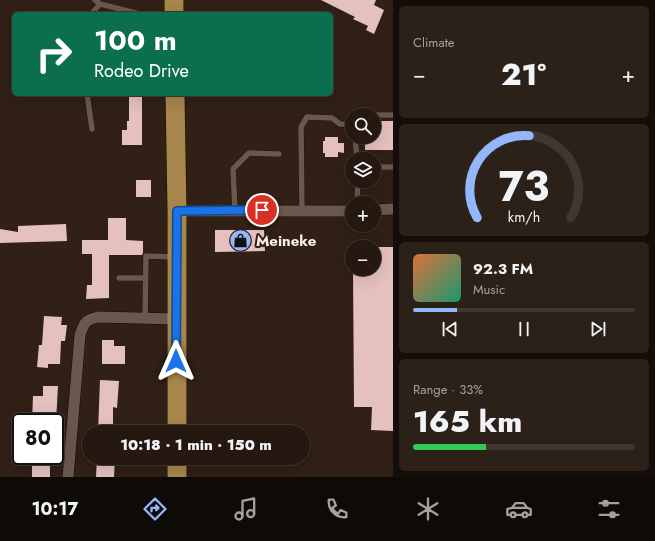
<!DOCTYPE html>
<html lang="en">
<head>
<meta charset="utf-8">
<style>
  body { margin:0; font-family:Jost,sans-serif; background:#2c2119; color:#f1f3f6; height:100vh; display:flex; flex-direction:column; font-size:15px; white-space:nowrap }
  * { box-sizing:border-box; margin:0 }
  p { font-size:13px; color:#a3a09f }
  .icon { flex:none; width:22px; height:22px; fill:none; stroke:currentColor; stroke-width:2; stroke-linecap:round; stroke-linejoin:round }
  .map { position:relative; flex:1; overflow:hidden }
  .details { display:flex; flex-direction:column; gap:6px; padding:6px; background:#140d09; width:262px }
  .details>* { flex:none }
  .hud { position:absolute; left:12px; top:12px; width:321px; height:84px; border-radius:6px; box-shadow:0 4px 16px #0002,0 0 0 1px #413730; background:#0b6e4f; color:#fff; overflow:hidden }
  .buttons { position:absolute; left:345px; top:108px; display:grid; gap:8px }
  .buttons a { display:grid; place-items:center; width:36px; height:36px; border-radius:50%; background:#241810; box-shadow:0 4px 16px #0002,0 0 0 1px #413730; font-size:20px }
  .speed { position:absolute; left:12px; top:413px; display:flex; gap:8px; font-size:20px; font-weight:700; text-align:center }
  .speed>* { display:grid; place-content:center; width:52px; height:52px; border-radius:50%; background:#241810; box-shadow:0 4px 16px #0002,0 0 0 1px #413730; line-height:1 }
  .speed .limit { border:2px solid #111; border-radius:6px; background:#fff; color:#111 }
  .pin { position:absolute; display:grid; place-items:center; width:34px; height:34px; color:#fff; margin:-17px; border:2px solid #fff; border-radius:50%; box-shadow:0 1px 4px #0007 }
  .me { position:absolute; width:44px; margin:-22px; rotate:0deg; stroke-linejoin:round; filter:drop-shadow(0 0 3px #0008) }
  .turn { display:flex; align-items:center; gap:14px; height:84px; padding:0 16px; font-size:18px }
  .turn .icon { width:52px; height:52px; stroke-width:2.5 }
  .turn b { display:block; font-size:28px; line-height:34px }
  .big { font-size:30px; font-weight:800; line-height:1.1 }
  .details .card { flex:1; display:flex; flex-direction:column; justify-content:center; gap:6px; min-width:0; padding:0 14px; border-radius:6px; background:#2c2119 }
  .details .dial { align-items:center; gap:0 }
  .dial svg { height:104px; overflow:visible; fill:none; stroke:#413730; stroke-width:7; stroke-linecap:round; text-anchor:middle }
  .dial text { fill:#f1f3f6; stroke:none }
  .song { display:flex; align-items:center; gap:12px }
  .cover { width:48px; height:48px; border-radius:6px; background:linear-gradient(135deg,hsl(20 70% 55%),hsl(160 70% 35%)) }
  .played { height:4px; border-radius:2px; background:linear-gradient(90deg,#92b7fd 20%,#413730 20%) }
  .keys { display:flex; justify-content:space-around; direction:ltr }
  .heat { display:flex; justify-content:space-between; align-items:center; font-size:22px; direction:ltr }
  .charge { height:6px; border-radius:3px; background:linear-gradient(90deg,#34c759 33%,#413730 0) }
  .trip { position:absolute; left:82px; top:425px; width:228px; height:40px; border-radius:20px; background:#241810; box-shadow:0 4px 16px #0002,0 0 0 1px #413730; font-weight:800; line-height:40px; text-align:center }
  .dock { display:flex; height:64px; justify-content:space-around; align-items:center; background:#0e0a06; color:#a3a09f }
  .dock .icon { width:28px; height:28px }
  .dock .current { color:#92b7fd }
  .dock b { font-size:18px; color:#f1f3f6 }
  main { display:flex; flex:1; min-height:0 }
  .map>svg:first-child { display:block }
</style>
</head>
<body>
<main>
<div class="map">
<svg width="393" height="477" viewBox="0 0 393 477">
  <rect width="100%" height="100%" fill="#302016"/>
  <!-- building -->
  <g fill="#e4c0be">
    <polygon points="321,0 376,0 374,5 384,10 374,34 366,30 368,26 353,19 355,17"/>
    <polygon points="129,94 142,94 142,145 122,145 122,130 127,130 127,121 129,121"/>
    <polygon points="374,121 393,121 393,150 365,150 365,137 374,137"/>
    <polygon points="325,137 338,137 338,143 344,143 344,153 338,152 338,157 325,157 325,153 323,153 323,141 325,141"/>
    <rect x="136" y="180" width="15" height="17"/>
    <polygon points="108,218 126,218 126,240 143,241 143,253 142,255 109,255 109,298 86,299 87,285 92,285 92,254 82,254 82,240 108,240"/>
    <polygon points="66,224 67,241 0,243 0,229 18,232 18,226"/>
    <polygon points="215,230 264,230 265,251 215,252"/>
    <polygon points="375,247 393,247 393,431 371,430 372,407 354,407 353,269 375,269"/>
    <polygon points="44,316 62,317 61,325 67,325 65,341 61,341 60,364 48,364 48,368 37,367 39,345 42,345"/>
    <polygon points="102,340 114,340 114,346 125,346 125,364 102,364"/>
    <polygon points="100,380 119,381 117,408 113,407 113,432 98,432"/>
    <polygon points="43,386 58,386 56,422 32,422 33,396 43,396"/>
    <rect x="32" y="456" width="18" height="21"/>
    <polygon points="97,458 115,458 114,477 96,477"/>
  </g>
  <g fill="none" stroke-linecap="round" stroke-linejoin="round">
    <defs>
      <g id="service">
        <polyline points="100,4 140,14"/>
        <polyline points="91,14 100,4 95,0"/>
        <polyline points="87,94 92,129"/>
        <polyline points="374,115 393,115"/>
        <polyline points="355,137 357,159"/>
        <polyline points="374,167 393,167"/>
        <polyline points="357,203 358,181"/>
        <polyline points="235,210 233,169 249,153 279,154"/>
        <polyline points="302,211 301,127 307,117 332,118 340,124 352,125"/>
        <polyline points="119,278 145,278"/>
        <polyline points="145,318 146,256 174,257"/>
      </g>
      <g id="minor">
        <polyline points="374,210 393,209"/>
        <polyline points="177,211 352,211"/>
        <path d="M 68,477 L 80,335 C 84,323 85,320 98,317 L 176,319"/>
      </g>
      <g id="trunk">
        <polyline points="174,0 174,14"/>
        <polyline points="175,94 177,211 177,432"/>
        <polyline points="177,458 177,477"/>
      </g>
    </defs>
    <!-- service casing -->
    <use href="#service" stroke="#170903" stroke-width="6"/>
    <!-- minor casing -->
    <use href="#minor" stroke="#170903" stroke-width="12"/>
    <!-- trunk casing -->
    <use href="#trunk" stroke="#170903" stroke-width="20"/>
    <!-- service -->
    <use href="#service" stroke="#6b584d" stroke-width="5.5"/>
    <!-- minor -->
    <use href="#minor" stroke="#6b584d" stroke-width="11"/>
    <!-- trunk -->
    <use href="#trunk" stroke="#a6864a" stroke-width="19"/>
  </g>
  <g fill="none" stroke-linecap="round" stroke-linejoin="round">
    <defs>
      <polyline id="route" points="176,361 177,211 262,210"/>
    </defs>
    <!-- route casing -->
    <use href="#route" stroke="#114b97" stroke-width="10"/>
    <!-- route -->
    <use href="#route" stroke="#1a73e8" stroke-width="7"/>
  </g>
  <!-- icons -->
  <defs>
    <symbol id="shop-disc" viewBox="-11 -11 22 22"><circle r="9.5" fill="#92b7fd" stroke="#302016"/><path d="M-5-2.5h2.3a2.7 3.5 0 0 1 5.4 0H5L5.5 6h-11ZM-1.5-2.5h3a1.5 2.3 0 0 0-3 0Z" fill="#111"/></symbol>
  </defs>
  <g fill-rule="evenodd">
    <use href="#shop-disc" x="228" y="228" width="25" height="25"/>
  </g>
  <g text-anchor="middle" stroke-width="4" stroke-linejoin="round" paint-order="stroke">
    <!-- poi labels -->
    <g font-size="15" font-weight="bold" fill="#fcf0ea" stroke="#302016" text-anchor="start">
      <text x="256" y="246">Meineke</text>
    </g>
  </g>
</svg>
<div class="buttons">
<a><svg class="icon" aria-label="search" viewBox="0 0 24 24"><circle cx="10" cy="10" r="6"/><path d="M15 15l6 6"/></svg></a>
<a><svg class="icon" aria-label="layers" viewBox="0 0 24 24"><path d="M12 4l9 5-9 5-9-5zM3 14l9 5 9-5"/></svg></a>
<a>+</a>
<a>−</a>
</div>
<div class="speed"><div class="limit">80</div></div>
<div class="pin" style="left:262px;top:210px;background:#d93025"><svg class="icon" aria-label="arrive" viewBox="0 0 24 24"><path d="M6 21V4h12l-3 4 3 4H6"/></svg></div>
<svg class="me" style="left:176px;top:361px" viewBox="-20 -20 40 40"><path d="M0-17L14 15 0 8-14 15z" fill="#1a73e8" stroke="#fff" stroke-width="4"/></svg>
<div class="trip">10:18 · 1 min · 150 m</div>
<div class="hud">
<div class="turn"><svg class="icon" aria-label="right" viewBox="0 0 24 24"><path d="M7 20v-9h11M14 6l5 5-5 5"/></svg><div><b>100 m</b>Rodeo Drive</div></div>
</div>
</div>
<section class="details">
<div class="card"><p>Climate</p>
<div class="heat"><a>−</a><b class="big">21°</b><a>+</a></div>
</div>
<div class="card dial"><svg viewBox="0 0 100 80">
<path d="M14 69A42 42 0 1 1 86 69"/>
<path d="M14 69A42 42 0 0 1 54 6" stroke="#92b7fd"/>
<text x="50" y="56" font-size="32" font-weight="700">73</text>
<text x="50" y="72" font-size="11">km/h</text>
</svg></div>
<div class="card">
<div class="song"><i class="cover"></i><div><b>92.3 FM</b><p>Music</p></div></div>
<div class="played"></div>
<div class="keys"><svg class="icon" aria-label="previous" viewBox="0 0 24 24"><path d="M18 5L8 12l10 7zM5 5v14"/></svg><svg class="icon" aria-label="pause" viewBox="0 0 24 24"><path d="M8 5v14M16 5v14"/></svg><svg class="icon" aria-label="next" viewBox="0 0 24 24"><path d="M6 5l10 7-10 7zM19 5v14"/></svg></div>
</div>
<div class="card"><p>Range · 33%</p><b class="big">165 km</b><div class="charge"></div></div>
</section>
</main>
<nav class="dock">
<b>10:17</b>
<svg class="icon current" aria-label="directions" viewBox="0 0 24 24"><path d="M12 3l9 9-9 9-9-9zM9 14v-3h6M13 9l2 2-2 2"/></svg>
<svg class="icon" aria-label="music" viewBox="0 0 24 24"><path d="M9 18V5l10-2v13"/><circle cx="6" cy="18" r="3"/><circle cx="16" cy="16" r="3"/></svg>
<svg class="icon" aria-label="phone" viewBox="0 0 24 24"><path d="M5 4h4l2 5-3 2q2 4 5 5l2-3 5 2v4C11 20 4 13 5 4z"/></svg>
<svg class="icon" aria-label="climate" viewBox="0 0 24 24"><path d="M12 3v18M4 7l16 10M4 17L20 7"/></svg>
<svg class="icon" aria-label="car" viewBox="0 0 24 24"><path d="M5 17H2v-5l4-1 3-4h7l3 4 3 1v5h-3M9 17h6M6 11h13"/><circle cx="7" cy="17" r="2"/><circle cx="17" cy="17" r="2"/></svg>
<svg class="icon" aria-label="filters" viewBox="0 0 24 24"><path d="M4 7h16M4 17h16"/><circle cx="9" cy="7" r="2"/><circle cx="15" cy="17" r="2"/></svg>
</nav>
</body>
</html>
